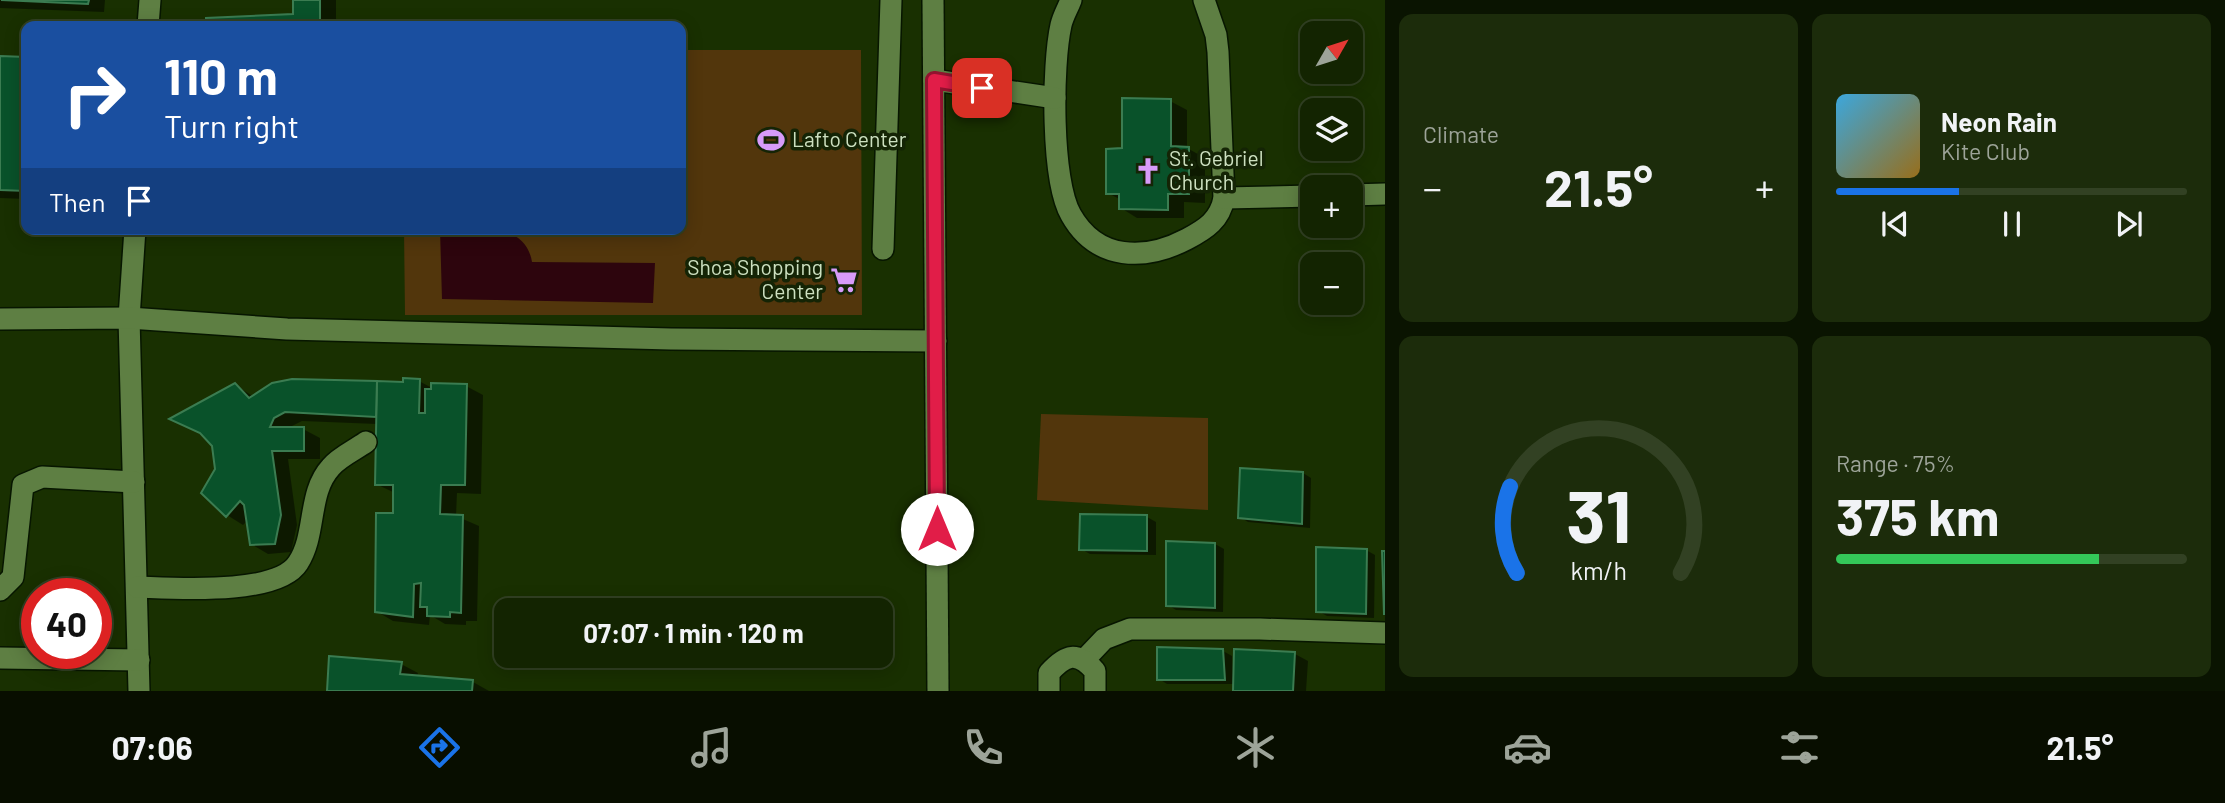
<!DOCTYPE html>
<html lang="en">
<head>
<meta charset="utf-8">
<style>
  body { margin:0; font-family:Barlow,sans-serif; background:#1c2c0b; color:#f1f3f6; height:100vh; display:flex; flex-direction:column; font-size:26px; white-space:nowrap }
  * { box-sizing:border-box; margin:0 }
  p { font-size:23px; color:#9da499 }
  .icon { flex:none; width:38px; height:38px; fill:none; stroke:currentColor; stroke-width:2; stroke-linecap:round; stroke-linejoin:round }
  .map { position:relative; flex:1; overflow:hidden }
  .drawer { display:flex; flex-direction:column; gap:14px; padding:14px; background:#0a1401; width:840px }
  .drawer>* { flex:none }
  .top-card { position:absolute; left:21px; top:21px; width:665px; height:214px; border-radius:14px; box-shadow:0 4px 18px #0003,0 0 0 2px #324123; background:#1a4fa0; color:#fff; overflow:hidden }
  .needle { width:46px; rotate:51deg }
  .fabs { position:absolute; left:1300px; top:21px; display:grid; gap:14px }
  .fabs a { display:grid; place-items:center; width:63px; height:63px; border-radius:14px; background:#132401; box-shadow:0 4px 18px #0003,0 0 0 2px #324123; font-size:35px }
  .speed { position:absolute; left:21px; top:578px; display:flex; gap:14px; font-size:35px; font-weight:700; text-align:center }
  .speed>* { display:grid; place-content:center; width:91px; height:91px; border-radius:50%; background:#132401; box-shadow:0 4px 18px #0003,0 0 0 2px #324123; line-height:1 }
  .speed .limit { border:10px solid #d22; background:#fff; color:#111 }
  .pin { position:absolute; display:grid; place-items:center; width:60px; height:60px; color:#fff; margin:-30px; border-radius:14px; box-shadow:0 4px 10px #0006 }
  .me { position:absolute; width:77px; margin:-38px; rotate:0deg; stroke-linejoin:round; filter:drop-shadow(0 0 5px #0008) }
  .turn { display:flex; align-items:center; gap:24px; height:147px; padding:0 28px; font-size:32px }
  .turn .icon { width:91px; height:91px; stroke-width:2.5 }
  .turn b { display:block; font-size:49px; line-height:60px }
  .then { display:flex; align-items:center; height:66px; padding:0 28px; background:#0003; gap:14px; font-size:26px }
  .big { font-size:52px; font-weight:700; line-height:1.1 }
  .drawer .widget { flex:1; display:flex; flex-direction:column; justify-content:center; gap:10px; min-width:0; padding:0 24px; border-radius:14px; background:#1c2c0b }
  .drawer .dial { align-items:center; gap:0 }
  .dial svg { height:182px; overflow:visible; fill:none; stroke:#324123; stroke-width:7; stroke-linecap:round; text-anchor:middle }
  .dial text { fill:#f1f3f6; stroke:none }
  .song { display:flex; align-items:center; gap:21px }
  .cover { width:84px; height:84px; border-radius:10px; background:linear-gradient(135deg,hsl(200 70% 55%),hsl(40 70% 35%)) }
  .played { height:7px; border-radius:4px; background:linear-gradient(90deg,#1a73e8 35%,#324123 35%) }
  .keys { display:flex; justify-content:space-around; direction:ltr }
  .heat { display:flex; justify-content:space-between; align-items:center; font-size:38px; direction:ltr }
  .charge { height:10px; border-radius:5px; background:linear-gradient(90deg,#34c759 75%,#324123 0) }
  .drawer .tiles { flex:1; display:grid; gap:14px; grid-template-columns:repeat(2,1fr) }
  .trip { position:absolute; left:494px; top:598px; width:399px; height:70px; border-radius:14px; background:#132401; box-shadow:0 4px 18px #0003,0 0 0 2px #324123; font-weight:700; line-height:70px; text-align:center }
  .tab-bar { display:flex; height:112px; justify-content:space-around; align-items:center; background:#080e00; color:#9da499 }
  .tab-bar .icon { width:49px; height:49px }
  .tab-bar .active { color:#1a73e8 }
  .tab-bar b { font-size:32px; color:#f1f3f6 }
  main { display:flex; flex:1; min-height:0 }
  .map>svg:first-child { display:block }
</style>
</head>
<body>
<main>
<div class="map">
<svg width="1385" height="691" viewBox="0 0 1385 691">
  <rect width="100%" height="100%" fill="#193001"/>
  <!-- green -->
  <g fill="#52360c">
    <polygon points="681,50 861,50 862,315 405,315 404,229 681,229"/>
    <polygon points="1041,414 1208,418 1208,510 1037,500"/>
  </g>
  <!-- water -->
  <path fill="#2d050d" d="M 440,229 C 471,229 525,219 532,262 L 655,263 L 653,303 L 442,299 Z"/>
  <!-- shadow -->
  <g fill="#0007">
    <polygon points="0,0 105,0 104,12 0,8"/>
    <polygon points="295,0 336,0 336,26 208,26 208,19 295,16"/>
    <polygon points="0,57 26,59 26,199 0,198"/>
    <polygon points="1170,101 1187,110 1187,148 1205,158 1205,203 1184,202 1184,218 1137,218 1121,208 1121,200 1108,193 1123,150"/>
    <polygon points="282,381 405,384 419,381 432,388 466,386 483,395 481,494 457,493 456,516 479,526 477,621 466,621 466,625 445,624 430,615 429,625 393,621 376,611 394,515 395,493 376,484 377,424 302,421 286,429 303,429 320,438 320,459 288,459 297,525 291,552 268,554 251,544 248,520 243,525 227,515 214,445 205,435 172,419 235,385 254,397"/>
    <polygon points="1303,473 1311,478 1310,528 1248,522 1240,517"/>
    <polygon points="1147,517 1156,522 1156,555 1090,554 1081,549"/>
    <polygon points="1215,544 1224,549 1223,612 1176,610 1168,605"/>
    <polygon points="1366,550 1375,555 1374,618 1327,616 1318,611"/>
    <polygon points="1223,651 1232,656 1233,674 1295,654 1308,661 1306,691 1235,691 1235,684 1167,684 1159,679"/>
    <polygon points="401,664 418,673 417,677 473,682 489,691 328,691"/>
  </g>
  <!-- building -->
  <g fill="#09522a" stroke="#3b7c51" stroke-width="2">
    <polygon points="1,0 89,0 88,4"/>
    <polygon points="293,0 320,0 320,26 206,26 206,18 293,14"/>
    <polygon points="0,56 26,57 26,191 0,190"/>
    <polygon points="1122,98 1171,99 1171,146 1189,147 1189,194 1168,194 1168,210 1119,209 1119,194 1106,194 1106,149 1122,148"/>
    <polygon points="403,378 420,379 419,413 425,413 425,389 431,389 431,383 467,384 465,485 441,485 440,514 463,515 461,613 450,612 450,617 427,616 427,607 420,607 421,583 414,584 413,617 375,612 376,513 393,513 393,485 375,485 377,381 403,382"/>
    <polygon points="292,379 377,381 376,417 285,412 274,418 270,427 304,427 304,451 272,451 281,515 278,529 275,544 250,545 244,505 240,501 226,517 201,493 215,469 212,446 200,433 169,419 235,383 249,398 272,383"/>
    <polygon points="1240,468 1303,472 1302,524 1238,518"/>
    <polygon points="1080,514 1147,515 1147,551 1079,550"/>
    <polygon points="1166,541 1215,543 1215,608 1166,606"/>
    <polygon points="1316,547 1367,549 1366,614 1316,612"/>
    <polygon points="1382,551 1385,551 1385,614 1384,614"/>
    <polygon points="1157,647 1223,649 1225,680 1157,680"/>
    <polygon points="1234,649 1295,652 1293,691 1233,691"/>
    <polygon points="329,656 402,662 400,674 473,680 472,691 327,691"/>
  </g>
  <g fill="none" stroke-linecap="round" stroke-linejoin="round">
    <defs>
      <g id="minor">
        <polyline points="933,0 938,691"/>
        <path d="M 1071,0 C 1068,8 1063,16 1061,25 C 1052,65 1051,181 1071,215 C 1097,261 1145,261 1187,239 C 1206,229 1220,220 1224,198 L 1218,52 L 1216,35 L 1204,0"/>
        <polyline points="148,26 150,0"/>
        <polyline points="934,80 1055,98"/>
        <polyline points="1351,195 1385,194"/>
        <polyline points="1224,198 1312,196"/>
        <polyline points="135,229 129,318 139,691"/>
        <polyline points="883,249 891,0"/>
        <polyline points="0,319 129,318 287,329 671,339 936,341"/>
        <path d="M 137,587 C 173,588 277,596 298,563 C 317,534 307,493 331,467 C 339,457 355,450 366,442"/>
        <polyline points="0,590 13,577 23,485 42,477 134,482"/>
        <polyline points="0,658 139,660"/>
        <polyline points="1085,659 1104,639 1130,629 1260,629 1385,633"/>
        <path d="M 1049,691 L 1049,673 C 1066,654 1077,651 1095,671 L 1095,691"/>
      </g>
    </defs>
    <!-- minor casing -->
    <use href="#minor" stroke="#071600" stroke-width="24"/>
    <!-- minor -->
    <use href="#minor" stroke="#5e7f43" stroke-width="21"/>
  </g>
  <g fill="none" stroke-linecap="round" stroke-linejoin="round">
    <defs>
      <polyline id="route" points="937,529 934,80 982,88"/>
    </defs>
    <!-- route casing -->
    <use href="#route" stroke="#92132f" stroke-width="18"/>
    <!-- route -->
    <use href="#route" stroke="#e11d48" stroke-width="12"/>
  </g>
  <!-- icons -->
  <defs>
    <symbol id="stadium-bare" viewBox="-9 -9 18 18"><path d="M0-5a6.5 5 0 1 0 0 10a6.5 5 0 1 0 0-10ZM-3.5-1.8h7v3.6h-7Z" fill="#d79bf9" stroke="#142405" stroke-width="2.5" paint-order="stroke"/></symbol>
    <symbol id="church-bare" viewBox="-9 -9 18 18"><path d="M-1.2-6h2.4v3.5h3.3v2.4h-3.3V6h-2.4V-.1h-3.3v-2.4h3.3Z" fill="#d79bf9" stroke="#142405" stroke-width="2.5" paint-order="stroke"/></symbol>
    <symbol id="supermarket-bare" viewBox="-9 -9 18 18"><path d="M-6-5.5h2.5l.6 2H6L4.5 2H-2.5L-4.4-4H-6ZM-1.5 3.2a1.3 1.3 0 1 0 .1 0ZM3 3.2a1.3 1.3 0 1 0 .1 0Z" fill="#d79bf9" stroke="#142405" stroke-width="2.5" paint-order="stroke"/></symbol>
  </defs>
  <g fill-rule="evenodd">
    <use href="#stadium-bare" x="752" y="121" width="38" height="38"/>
    <use href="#church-bare" x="1129" y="152" width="38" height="38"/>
    <use href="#supermarket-bare" x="825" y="261" width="38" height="38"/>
  </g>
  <g text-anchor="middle" stroke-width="7" stroke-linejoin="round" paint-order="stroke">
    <!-- poi labels -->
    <g font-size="21" fill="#cde0c0" stroke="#142405" text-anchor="start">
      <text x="792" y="147">Lafto Center</text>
      <text x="1169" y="166">St. Gebriel<tspan x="1169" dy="24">Church</tspan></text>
      <text x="823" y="275" text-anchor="end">Shoa Shopping<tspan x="823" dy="24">Center</tspan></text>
    </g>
  </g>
</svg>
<div class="fabs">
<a><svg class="needle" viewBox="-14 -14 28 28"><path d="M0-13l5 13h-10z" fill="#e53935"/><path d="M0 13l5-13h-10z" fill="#9da499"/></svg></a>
<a><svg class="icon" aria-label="layers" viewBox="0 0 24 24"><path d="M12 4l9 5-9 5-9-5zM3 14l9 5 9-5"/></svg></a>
<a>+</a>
<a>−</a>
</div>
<div class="speed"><div class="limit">40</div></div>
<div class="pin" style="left:982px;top:88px;background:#d93025"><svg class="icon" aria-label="arrive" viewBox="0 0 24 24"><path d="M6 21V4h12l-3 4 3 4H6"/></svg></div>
<svg class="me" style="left:937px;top:529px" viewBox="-20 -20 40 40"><circle r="19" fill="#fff"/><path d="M0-13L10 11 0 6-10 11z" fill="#e11d48"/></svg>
<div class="trip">07:07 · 1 min · 120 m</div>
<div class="top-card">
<div class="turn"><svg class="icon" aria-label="right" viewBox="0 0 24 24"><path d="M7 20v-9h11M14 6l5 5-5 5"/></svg><div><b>110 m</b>Turn right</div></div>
<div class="then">Then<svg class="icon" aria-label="arrive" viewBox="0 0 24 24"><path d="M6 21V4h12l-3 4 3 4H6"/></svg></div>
</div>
</div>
<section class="drawer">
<div class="tiles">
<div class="widget"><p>Climate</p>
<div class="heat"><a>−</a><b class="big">21.5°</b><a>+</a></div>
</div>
<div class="widget">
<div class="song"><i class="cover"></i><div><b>Neon Rain</b><p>Kite Club</p></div></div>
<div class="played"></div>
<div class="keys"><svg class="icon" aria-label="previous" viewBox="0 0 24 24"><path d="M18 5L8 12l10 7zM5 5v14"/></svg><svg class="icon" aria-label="pause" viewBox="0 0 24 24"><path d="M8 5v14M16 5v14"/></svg><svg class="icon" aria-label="next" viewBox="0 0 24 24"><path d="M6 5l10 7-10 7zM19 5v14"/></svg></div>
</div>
<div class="widget dial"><svg viewBox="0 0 100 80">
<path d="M14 69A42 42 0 1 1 86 69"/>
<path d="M14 69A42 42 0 0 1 11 31" stroke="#1a73e8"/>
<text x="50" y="56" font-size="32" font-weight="700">31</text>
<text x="50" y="72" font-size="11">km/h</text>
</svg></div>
<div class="widget"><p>Range · 75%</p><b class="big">375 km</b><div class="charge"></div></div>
</div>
</section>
</main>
<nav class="tab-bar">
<b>07:06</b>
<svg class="icon active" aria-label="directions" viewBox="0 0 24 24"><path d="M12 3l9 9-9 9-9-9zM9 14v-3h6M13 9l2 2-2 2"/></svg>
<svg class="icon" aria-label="music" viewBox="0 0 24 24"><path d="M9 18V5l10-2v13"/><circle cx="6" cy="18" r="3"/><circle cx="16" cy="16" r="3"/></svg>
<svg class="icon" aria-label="phone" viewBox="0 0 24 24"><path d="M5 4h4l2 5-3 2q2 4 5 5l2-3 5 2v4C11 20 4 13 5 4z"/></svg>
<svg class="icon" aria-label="climate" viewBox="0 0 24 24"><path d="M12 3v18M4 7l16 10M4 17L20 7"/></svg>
<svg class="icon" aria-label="car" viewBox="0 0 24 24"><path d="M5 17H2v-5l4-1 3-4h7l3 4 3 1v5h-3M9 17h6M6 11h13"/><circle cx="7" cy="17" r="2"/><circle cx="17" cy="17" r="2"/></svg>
<svg class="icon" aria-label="filters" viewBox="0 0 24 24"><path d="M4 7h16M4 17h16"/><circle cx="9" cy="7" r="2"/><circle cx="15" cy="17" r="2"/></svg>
<b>21.5°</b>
</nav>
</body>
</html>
